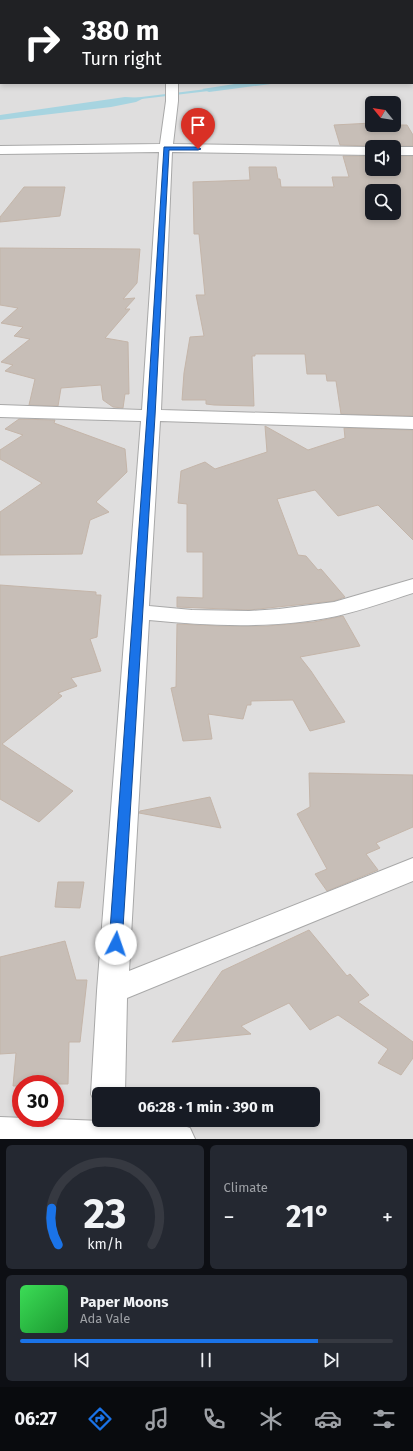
<!DOCTYPE html>
<html lang="en">
<head>
<meta charset="utf-8">
<style>
  body { margin:0; font-family:"Fira Sans",sans-serif; background:#242831; color:#f1f3f6; height:100vh; display:flex; flex-direction:column; font-size:15px; white-space:nowrap }
  * { box-sizing:border-box; margin:0 }
  p { font-size:13px; color:#9ea1a6 }
  .icon { flex:none; width:22px; height:22px; fill:none; stroke:currentColor; stroke-width:2; stroke-linecap:round; stroke-linejoin:round }
  .map { position:relative; height:1139px; overflow:hidden }
  .sheet { display:flex; flex-direction:column; gap:6px; padding:6px; background:#0d0f14; flex:1 }
  .sheet>* { flex:none }
  .guide { position:absolute; left:0px; top:0px; width:413px; height:84px; box-shadow:0 2px 6px #0003; background:#202124; color:#fff; overflow:hidden }
  .needle { width:26px; rotate:300deg }
  .controls { position:absolute; left:365px; top:96px; display:grid; gap:8px }
  .controls a { display:grid; place-items:center; width:36px; height:36px; border-radius:6px; background:#171b24; box-shadow:0 2px 6px #0003; font-size:20px }
  .speed { position:absolute; left:12px; top:1075px; display:flex; gap:8px; font-size:20px; font-weight:700; text-align:center }
  .speed>* { display:grid; place-content:center; width:52px; height:52px; border-radius:50%; background:#171b24; box-shadow:0 2px 6px #0003; line-height:1 }
  .speed .limit { border:6px solid #d22; background:#fff; color:#111 }
  .pin { position:absolute; display:grid; place-items:center; width:34px; height:34px; color:#fff; margin:-41px -17px; border-radius:50% 50% 50% 0; rotate:-45deg; box-shadow:0 0 4px #0007 }
  .pin .icon { rotate:45deg }
  .me { position:absolute; width:44px; margin:-22px; rotate:4deg; stroke-linejoin:round; filter:drop-shadow(0 0 3px #0008) }
  .turn { display:flex; align-items:center; gap:14px; height:84px; padding:0 16px; font-size:18px }
  .turn .icon { width:52px; height:52px; stroke-width:2.5 }
  .turn b { display:block; font-size:28px; line-height:34px }
  .big { font-size:30px; font-weight:700; line-height:1.1 }
  .sheet .tile { flex:1; display:flex; flex-direction:column; justify-content:center; gap:6px; min-width:0; padding:0 14px; border-radius:6px; background:#242831 }
  .sheet .dial { align-items:center; gap:0 }
  .dial svg { height:104px; overflow:visible; fill:none; stroke:#363941; stroke-width:7; stroke-linecap:round; text-anchor:middle }
  .dial text { fill:#f1f3f6; stroke:none }
  .song { display:flex; align-items:center; gap:12px }
  .cover { width:48px; height:48px; border-radius:6px; background:linear-gradient(135deg,hsl(130 70% 55%),hsl(130 70% 35%)) }
  .played { height:4px; border-radius:2px; background:linear-gradient(90deg,#1a73e8 80%,#363941 80%) }
  .keys { display:flex; justify-content:space-around; direction:ltr }
  .heat { display:flex; justify-content:space-between; align-items:center; font-size:22px; direction:ltr }
  .sheet .tiles { flex:1; display:grid; gap:6px; grid-template-columns:1fr 1fr }
  .tile:last-child { grid-column:span 2 }
  .trip { position:absolute; left:92px; top:1087px; width:228px; height:40px; border-radius:6px; background:#171b24; box-shadow:0 2px 6px #0003; font-weight:700; line-height:40px; text-align:center }
  .menu { display:flex; height:64px; justify-content:space-around; align-items:center; background:#090b0e; color:#9ea1a6 }
  .menu .icon { width:28px; height:28px }
  .menu .selected { color:#1a73e8 }
  .menu b { font-size:18px; color:#f1f3f6 }
  .map>svg:first-child { display:block }
</style>
</head>
<body>
<div class="map">
<svg width="413" height="1139" viewBox="0 0 413 1139">
  <rect width="100%" height="100%" fill="#f2eee8"/>
  <!-- residential -->
  <path fill="#dfdede" fill-rule="evenodd" d="M 0,0 L 413,0 L 413,1139 L 0,1139 ZM 1,1 L 412,1 L 412,83 L 1,83 ZM 372,103 L 394,103 L 394,125 L 372,125 ZM 372,147 L 394,147 L 394,169 L 372,169 ZM 372,191 L 394,191 L 394,213 L 372,213 ZM 21,1084 L 55,1084 L 55,1118 L 21,1118 ZM 99,1094 L 313,1094 L 313,1120 L 99,1120 Z"/>
  <!-- water -->
  <g fill="#a7d4e0">
    <polygon points="241,83 278,83 209,92 202,89"/>
    <polygon points="125,97 144,98 136,102 111,107 0,120 0,115"/>
  </g>
  <g fill="none" stroke-linecap="round" stroke-linejoin="round">
    <!-- stream -->
    <polygon fill="#a7d4e0" fill-rule="evenodd" points="215,88 217,88 217,90 133,100 131,99 133,98"/>
  </g>
  <!-- building -->
  <g fill="#c7beb7" stroke="#c4b5a9" fill-rule="evenodd">
    <polygon points="372,123 372,125 407,125 413,135 413,146 374,147 372,146 340,145 334,125"/>
    <path d="M 343,156 L 372,156 L 372,169 L 394,169 L 394,156 L 413,156 L 413,416 L 341,414 L 336,381 L 327,381 L 326,374 L 307,374 L 305,354 L 255,354 L 255,356 L 252,356 L 254,406 L 214,405 L 206,404 L 206,400 L 182,400 L 184,373 L 190,337 L 204,336 L 196,295 L 205,295 L 199,234 L 194,234 L 193,182 L 250,180 L 249,167 L 276,167 L 278,179 L 280,179 L 281,187 L 334,187 L 332,177 L 349,177 ZM 372,191 L 394,191 L 394,213 L 372,213 Z"/>
    <polygon points="24,187 65,187 60,216 0,222 0,217"/>
    <polygon points="0,248 140,249 137,283 123,299 135,298 125,309 130,309 105,338 128,342 129,394 125,394 123,408 113,407 103,400 101,385 61,388 58,406 29,405 35,379 5,371 13,365 1,362 30,339 14,336 23,327 1,323 18,308 0,305"/>
    <polygon points="19,419 55,420 54,423 125,449 127,472 96,502 109,512 90,520 82,554 0,555 0,512 42,483 0,459 0,450 23,435 5,429"/>
    <polygon points="265,426 308,450 345,438 344,428 413,430 413,540 378,505 338,516 315,490 277,499 298,555 306,556 318,570 321,569 345,597 334,601 249,610 177,607 177,597 203,598 203,552 187,552 187,504 178,503 181,471 205,462 215,469 267,452"/>
    <polygon points="0,585 96,592 96,595 101,595 97,637 90,639 101,671 71,678 77,686 58,693 62,696 2,744 73,791 39,822 0,799"/>
    <polygon points="343,616 360,646 300,657 311,671 345,722 310,731 293,700 251,701 251,705 247,705 243,719 208,714 212,739 183,741 171,688 176,687 177,624 219,626 267,626 314,622"/>
    <polygon points="309,773 413,775 413,827 376,843 380,848 366,854 378,870 327,891 315,874 327,869 297,814 310,807"/>
    <polygon points="210,797 221,828 139,813 140,811"/>
    <polygon points="58,882 84,882 80,908 55,907"/>
    <polygon points="309,930 347,976 350,974 369,995 358,1002 413,1042 413,1058 401,1075 378,1063 388,1049 338,1015 310,1030 289,1003 241,1026 251,1034 172,1042 222,971"/>
    <polygon points="65,941 76,980 87,980 80,1042 69,1042 68,1084 21,1084 21,1086 13,1086 16,1053 0,1054 0,957"/>
  </g>
  <g fill="none" stroke-linecap="round" stroke-linejoin="round">
    <defs>
      <g id="minor">
        <polygon points="7,0 50,0 51,1 8,1"/>
        <rect x="172" y="0" width="10" height="1"/>
        <polygon points="408,0 413,0 413,5 412,1 408,1"/>
        <path d="M 166,83 L 178,83 L 178,101 L 173,144 L 372,147 L 372,155 L 172,152 L 161,410 L 413,417 L 413,429 L 160,421 L 149,606 L 192,610 L 249,611 L 279,609 L 334,602 L 413,579 L 413,593 C 388,601 363,610 337,616 C 276,629 210,626 149,620 L 129,971 L 413,858 L 413,881 L 127,998 L 125,1094 L 99,1094 L 99,1105 L 96,1104 L 91,1094 L 97,991 L 141,421 L 0,417 L 0,405 L 142,410 L 159,152 L 0,154 L 0,146 L 160,144 L 166,101 Z"/>
        <rect x="394" y="147" width="19" height="8"/>
        <polygon points="0,1117 178,1124 190,1128 195,1139 0,1139"/>
      </g>
    </defs>
    <!-- minor casing -->
    <use href="#minor" stroke="#a8a8a8" stroke-width="2"/>
    <!-- minor -->
    <use href="#minor" fill="#fff" fill-rule="evenodd"/>
  </g>
  <!-- route -->
  <polygon fill="#1a73e8" stroke="#114b97" points="164,147 198,147 201,149 198,150 169,150 155,416 122,944 120,947 116,949 111,947 109,944 147,416"/>
</svg>
<div class="controls">
<a><svg class="needle" viewBox="-14 -14 28 28"><path d="M0-13l5 13h-10z" fill="#e53935"/><path d="M0 13l5-13h-10z" fill="#9ea1a6"/></svg></a>
<a><svg class="icon" aria-label="sound" viewBox="0 0 24 24"><path d="M4 9h4l5-4v14l-5-4H4zM17 9q2 3 0 6"/></svg></a>
<a><svg class="icon" aria-label="search" viewBox="0 0 24 24"><circle cx="10" cy="10" r="6"/><path d="M15 15l6 6"/></svg></a>
</div>
<div class="speed"><div class="limit">30</div></div>
<div class="pin" style="left:198px;top:149px;background:#d93025"><svg class="icon" aria-label="arrive" viewBox="0 0 24 24"><path d="M6 21V4h12l-3 4 3 4H6"/></svg></div>
<svg class="me" style="left:116px;top:944px" viewBox="-20 -20 40 40"><circle r="19" fill="#fff"/><path d="M0-13L10 11 0 6-10 11z" fill="#1a73e8"/></svg>
<div class="trip">06:28 · 1 min · 390 m</div>
<div class="guide">
<div class="turn"><svg class="icon" aria-label="right" viewBox="0 0 24 24"><path d="M7 20v-9h11M14 6l5 5-5 5"/></svg><div><b>380 m</b>Turn right</div></div>
</div>
</div>
<section class="sheet">
<div class="tiles">
<div class="tile dial"><svg viewBox="0 0 100 80">
<path d="M14 69A42 42 0 1 1 86 69"/>
<path d="M14 69A42 42 0 0 1 9 41" stroke="#1a73e8"/>
<text x="50" y="56" font-size="32" font-weight="700">23</text>
<text x="50" y="72" font-size="11">km/h</text>
</svg></div>
<div class="tile"><p>Climate</p>
<div class="heat"><a>−</a><b class="big">21°</b><a>+</a></div>
</div>
<div class="tile">
<div class="song"><i class="cover"></i><div><b>Paper Moons</b><p>Ada Vale</p></div></div>
<div class="played"></div>
<div class="keys"><svg class="icon" aria-label="previous" viewBox="0 0 24 24"><path d="M18 5L8 12l10 7zM5 5v14"/></svg><svg class="icon" aria-label="pause" viewBox="0 0 24 24"><path d="M8 5v14M16 5v14"/></svg><svg class="icon" aria-label="next" viewBox="0 0 24 24"><path d="M6 5l10 7-10 7zM19 5v14"/></svg></div>
</div>
</div>
</section>
<nav class="menu">
<b>06:27</b>
<svg class="icon selected" aria-label="directions" viewBox="0 0 24 24"><path d="M12 3l9 9-9 9-9-9zM9 14v-3h6M13 9l2 2-2 2"/></svg>
<svg class="icon" aria-label="music" viewBox="0 0 24 24"><path d="M9 18V5l10-2v13"/><circle cx="6" cy="18" r="3"/><circle cx="16" cy="16" r="3"/></svg>
<svg class="icon" aria-label="phone" viewBox="0 0 24 24"><path d="M5 4h4l2 5-3 2q2 4 5 5l2-3 5 2v4C11 20 4 13 5 4z"/></svg>
<svg class="icon" aria-label="climate" viewBox="0 0 24 24"><path d="M12 3v18M4 7l16 10M4 17L20 7"/></svg>
<svg class="icon" aria-label="car" viewBox="0 0 24 24"><path d="M5 17H2v-5l4-1 3-4h7l3 4 3 1v5h-3M9 17h6M6 11h13"/><circle cx="7" cy="17" r="2"/><circle cx="17" cy="17" r="2"/></svg>
<svg class="icon" aria-label="filters" viewBox="0 0 24 24"><path d="M4 7h16M4 17h16"/><circle cx="9" cy="7" r="2"/><circle cx="15" cy="17" r="2"/></svg>
</nav>
</body>
</html>
